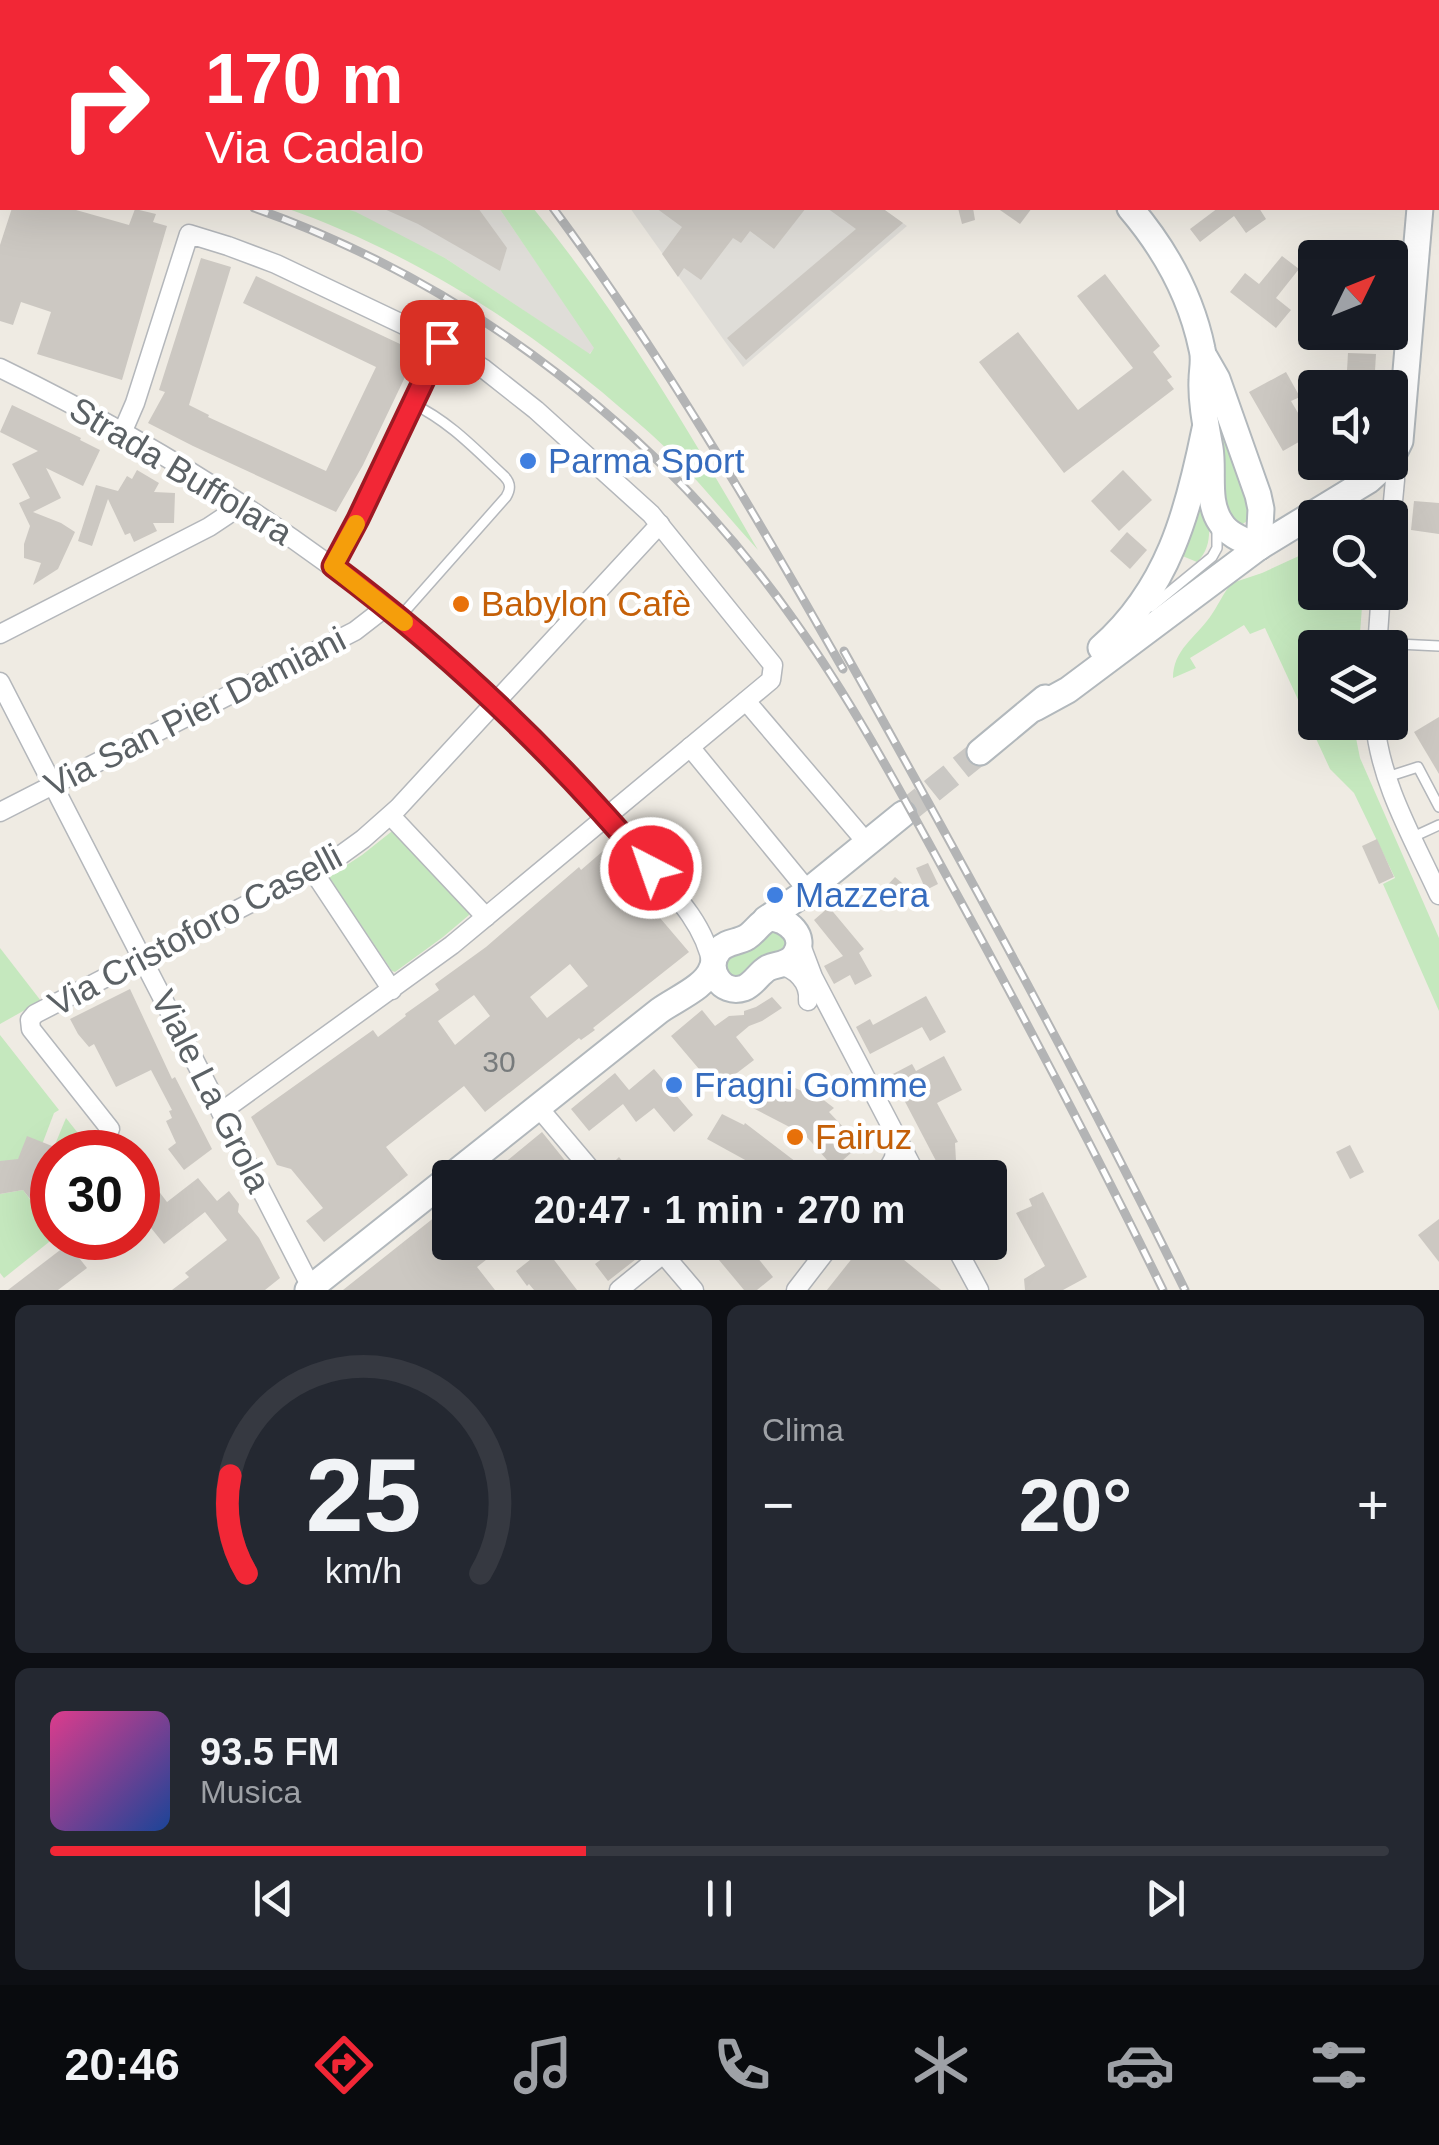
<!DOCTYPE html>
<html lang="it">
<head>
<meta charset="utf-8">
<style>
  body { margin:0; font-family:Helvetica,sans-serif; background:#242831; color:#f1f3f6; height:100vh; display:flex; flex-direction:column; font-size:38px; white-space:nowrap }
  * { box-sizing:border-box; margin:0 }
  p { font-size:32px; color:#9ea1a6 }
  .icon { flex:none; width:55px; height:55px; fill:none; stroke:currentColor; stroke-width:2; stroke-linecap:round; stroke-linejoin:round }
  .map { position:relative; height:1290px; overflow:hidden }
  .side { display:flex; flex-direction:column; gap:15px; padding:15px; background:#0d0f14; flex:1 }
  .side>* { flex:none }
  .banner { position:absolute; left:0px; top:0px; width:1440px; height:210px; box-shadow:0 10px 40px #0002; background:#f22736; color:#fff; overflow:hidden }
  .needle { width:65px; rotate:47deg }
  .fabs { position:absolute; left:1298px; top:240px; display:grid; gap:20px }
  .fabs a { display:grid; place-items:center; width:110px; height:110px; border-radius:10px; background:#171b24; box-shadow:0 10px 40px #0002; font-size:50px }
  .speed { position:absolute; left:30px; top:1130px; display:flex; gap:20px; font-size:50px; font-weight:700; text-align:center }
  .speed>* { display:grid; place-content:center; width:130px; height:130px; border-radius:50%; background:#171b24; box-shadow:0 10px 40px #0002; line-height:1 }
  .speed .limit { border:15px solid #d22; background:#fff; color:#111 }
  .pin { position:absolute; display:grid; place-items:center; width:85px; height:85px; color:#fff; margin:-42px; border-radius:20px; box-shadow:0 5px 15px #0006 }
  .me { position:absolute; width:110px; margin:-55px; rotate:319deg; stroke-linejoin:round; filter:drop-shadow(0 0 8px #0008) }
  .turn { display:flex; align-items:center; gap:35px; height:210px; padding:0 40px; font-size:45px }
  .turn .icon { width:130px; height:130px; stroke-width:2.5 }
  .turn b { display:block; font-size:70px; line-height:85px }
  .big { font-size:75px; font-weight:800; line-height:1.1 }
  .side .card { flex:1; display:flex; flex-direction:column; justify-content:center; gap:15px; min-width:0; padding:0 35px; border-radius:15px; background:#242831 }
  .side .dial { align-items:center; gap:0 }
  .dial svg { height:260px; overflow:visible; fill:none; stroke:#363941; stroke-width:7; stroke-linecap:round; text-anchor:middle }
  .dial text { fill:#f1f3f6; stroke:none }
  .song { display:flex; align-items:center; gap:30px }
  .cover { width:120px; height:120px; border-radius:15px; background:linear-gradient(135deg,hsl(330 70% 55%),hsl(220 70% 35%)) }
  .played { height:10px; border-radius:5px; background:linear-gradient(90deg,#f22736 40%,#363941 40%) }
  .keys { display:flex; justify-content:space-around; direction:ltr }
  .heat { display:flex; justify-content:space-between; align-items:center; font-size:55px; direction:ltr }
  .side .tiles { flex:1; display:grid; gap:15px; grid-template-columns:1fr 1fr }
  .card:last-child { grid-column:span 2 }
  .trip { position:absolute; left:432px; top:1160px; width:575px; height:100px; border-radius:10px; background:#171b24; box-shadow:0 10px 40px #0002; font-weight:800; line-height:100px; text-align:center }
  .tabs { display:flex; height:160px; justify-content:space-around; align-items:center; background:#090b0e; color:#9ea1a6 }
  .tabs .icon { width:70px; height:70px }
  .tabs .current { color:#f22736 }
  .tabs b { font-size:45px; color:#f1f3f6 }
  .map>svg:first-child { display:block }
</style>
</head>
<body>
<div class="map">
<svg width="1439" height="1290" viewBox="0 0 1439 1290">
  <rect width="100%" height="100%" fill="#efebe3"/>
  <!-- industrial -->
  <g fill="#dfddd8">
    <polygon points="0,0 353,0 355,2 2,2 2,122 0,122"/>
    <polygon points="488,0 794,0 792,2 489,2"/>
    <polygon points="966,0 1193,0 1190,2 969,2"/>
    <polygon points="343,208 499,208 595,348 589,354 445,258"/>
    <polygon points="630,208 882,208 907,226 743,367"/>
  </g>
  <!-- green -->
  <g fill="#c5e8be">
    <path d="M 286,208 L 343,208 L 356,212 L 445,258 L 590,354 L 594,348 L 499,208 L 533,208 C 620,314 689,431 758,550 C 729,518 701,484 671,453 C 649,431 625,412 602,392 C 508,314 402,249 286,208 Z"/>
    <polygon points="1218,423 1252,504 1251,518 1240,526 1225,513"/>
    <path d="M 1204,490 C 1207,515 1217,543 1197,562 L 1180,555 Z"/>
    <path d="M 1309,549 L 1315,554 L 1315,592 L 1363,593 L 1359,647 L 1315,648 L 1315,722 L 1353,723 L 1360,758 L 1439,938 L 1439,1011 L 1383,884 L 1395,878 L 1354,793 L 1330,769 L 1265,628 L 1250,634 L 1244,625 L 1190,658 L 1196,668 L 1173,678 C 1173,650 1195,638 1210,617 C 1218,606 1223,593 1232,583 L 1262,573 L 1301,555 Z"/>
    <polygon points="391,832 393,832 469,911 469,915 443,937 395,972 392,971 330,879 330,876 362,855"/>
    <polygon points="774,931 784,936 786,943 781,950 757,960 740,975 734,976 728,973 726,962 730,957 754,949"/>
    <polygon points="0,948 41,1001 0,1024"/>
    <polygon points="0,1035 59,1110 54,1113 43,1142 23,1163 0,1161"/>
    <polygon points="66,1118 93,1152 55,1152 57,1148 54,1147"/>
    <polygon points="23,1190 38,1210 42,1208 52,1222 52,1238 54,1238 4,1278 0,1273 0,1194"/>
  </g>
  <!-- building -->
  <g fill="#ccc8c2" fill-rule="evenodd">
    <polygon points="12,208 69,208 129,225 135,209 156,214 153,222 167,226 122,380 37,354 51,312 21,302 13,325 0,321 0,245"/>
    <polygon points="382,208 478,208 507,248 500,271 418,224"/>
    <polygon points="656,208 806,208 774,249 750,231 741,243 733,238 701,280 684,268 678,277 662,254 682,227"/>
    <polygon points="827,208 882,208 903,223 746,360 727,338 856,229"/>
    <polygon points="958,208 973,208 975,220 962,224"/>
    <polygon points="997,208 1032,208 1020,224"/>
    <polygon points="1218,208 1259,208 1266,219 1246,233 1234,216 1200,242 1190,229"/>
    <polygon points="1282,256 1299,269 1276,298 1291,310 1276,328 1230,292 1245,273 1259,284"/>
    <polygon points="201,258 231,267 189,405 209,415 208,417 326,471 376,367 243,303 256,276 417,352 363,465 336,512 193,446 148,423 165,392 159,390"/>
    <polygon points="1105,274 1160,346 1153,352 1172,377 1167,380 1174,389 1064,473 979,362 1018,332 1078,410 1133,368 1077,296"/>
    <polygon points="1348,353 1376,354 1374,388 1346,388"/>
    <polygon points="1286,372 1300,397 1291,401 1311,435 1283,451 1249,392"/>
    <polygon points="12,405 81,438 80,440 100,450 83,486 46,468 61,498 33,512 61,523 75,532 58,569 33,585 41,563 24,558 24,544 30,526 19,503 30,498 12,464 38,451 0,432"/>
    <polygon points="137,470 159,483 154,492 175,493 174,523 153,523 157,531 134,542 130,533 125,535 108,499 92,546 78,541 96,485 118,491 127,476 132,479"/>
    <polygon points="1123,470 1152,500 1119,531 1091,501"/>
    <polygon points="1414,501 1439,503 1439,534 1411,530"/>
    <polygon points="1127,532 1147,550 1130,569 1110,551"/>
    <polygon points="1439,717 1439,774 1414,732"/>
    <polygon points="1377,839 1394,877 1379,884 1362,846"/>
    <path d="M 603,851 L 689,952 L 593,1028 L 595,1030 L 581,1040 L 579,1038 L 485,1112 L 464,1086 L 386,1147 L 408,1175 L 324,1242 L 306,1221 L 323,1208 L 291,1169 L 277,1165 L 251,1117 L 373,1030 L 378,1037 L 406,1016 L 405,1014 L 439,990 L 435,984 L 486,947 L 579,867 L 581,870 ZM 570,964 L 588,986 L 547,1018 L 530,997 ZM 474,995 L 490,1016 L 455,1045 L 438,1021 Z"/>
    <polygon points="928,863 938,884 926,890 916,868"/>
    <polygon points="895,877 915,894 903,908 883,890"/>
    <polygon points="829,907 864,949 859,953 872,976 855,985 850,975 834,984 824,966 843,956 814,920"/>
    <polygon points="130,989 172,1079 175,1077 212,1149 184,1170 168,1149 176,1143 166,1121 172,1118 169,1111 172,1110 151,1070 116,1087 94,1044 89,1047 78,1034 70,1019"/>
    <polygon points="926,996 946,1032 930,1041 922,1027 870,1054 856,1027 870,1019 873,1025"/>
    <polygon points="772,997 782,1008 762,1021 749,1026 736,1037 754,1060 716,1089 671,1036 702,1010 715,1026 729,1016 744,1015 744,1011 756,1007"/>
    <polygon points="944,1056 962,1090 937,1103 958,1142 955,1143 957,1178 945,1178 891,1075 912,1064 916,1071"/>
    <polygon points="654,1069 693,1115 674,1132 654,1108 636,1122 623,1104 589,1131 571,1109 615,1073 629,1090"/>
    <polygon points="769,1076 806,1093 812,1091 834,1108 829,1112 860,1145 834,1168 805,1135 753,1108"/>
    <polygon points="722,1114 744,1125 745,1123 800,1165 798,1172 792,1178 769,1178 747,1161 707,1139"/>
    <polygon points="542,1132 567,1163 550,1177 544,1169 533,1178 486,1178"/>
    <polygon points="27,1136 57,1148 55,1152 52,1152 48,1171 52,1177 52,1200 39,1210 23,1190 0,1194 0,1161 18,1159"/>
    <polygon points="1350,1145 1364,1172 1350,1179 1336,1152"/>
    <polygon points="619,1157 628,1168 616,1178 608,1168"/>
    <polygon points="148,1177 167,1202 198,1178 217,1201 229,1191 239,1204 238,1212 259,1238 280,1278 265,1290 172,1290 189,1277 185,1273 227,1240 205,1212 164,1244 147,1223 138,1231 138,1186"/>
    <polygon points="1043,1192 1087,1277 1063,1290 1025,1290 1024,1279 1045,1266 1016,1213 1032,1206 1029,1199"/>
    <polygon points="450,1205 450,1242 488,1242 496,1252 477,1267 495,1290 343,1290"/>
    <polygon points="1439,1219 1439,1262 1418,1235"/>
    <polygon points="590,1242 629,1242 640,1256 608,1281 595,1264 603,1258"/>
    <polygon points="727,1242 745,1242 773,1277 757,1290 744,1290 714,1254"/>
    <polygon points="865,1242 882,1242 941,1290 827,1290"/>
    <polygon points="68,1244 87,1268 58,1290 8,1290"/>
    <polygon points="545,1248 577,1290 534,1290 529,1284 527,1286 516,1271"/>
  </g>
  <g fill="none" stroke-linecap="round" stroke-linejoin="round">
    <!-- secondary-tunnel -->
    <polyline stroke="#cac8c4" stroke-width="25" stroke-dasharray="25 12" stroke-linecap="butt" points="903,814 980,752"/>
    <defs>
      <g id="lane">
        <polyline points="946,0 949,2"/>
        <polyline points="1101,0 1105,2"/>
        <polyline points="804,2 805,0"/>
        <polyline points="1069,2 1071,0"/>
        <polyline points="1138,2 1140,0"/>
        <polyline points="1151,607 1212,557 1217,548 1217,528"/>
        <path d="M 399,618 L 506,497 C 511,489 511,483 504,476 C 476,450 449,421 413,404"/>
        <polyline points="1377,643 1439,646"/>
        <polyline points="1387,777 1418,767 1439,807"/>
        <polyline points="1413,837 1439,825"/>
      </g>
      <g id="street">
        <polyline points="1429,0 1429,2"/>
        <polyline points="1438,24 1439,27"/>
        <path d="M 0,368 C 241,485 460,642 633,847 C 662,882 705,919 712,966"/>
        <polyline points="122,433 135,403 189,234 228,246 276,264 442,343 484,369 536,410 651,514 773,665 771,680 452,945 221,1112"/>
        <polyline points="1390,533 1395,480 1393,458"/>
        <polyline points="333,566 358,519 442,343"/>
        <polyline points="0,634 209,527 227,515 237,502"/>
        <polyline points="1377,648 1381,592"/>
        <polyline points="0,682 311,1287"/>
        <polyline points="746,701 867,843"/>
        <path d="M 1375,722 C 1380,783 1414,840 1439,895"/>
        <polyline points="690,747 808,891"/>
        <polyline points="0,812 355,631 386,607"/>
        <polyline points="391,816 486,917"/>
        <polyline points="313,871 392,990"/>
        <polyline points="799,940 813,977 918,1178"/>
        <path d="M 778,965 C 795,968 810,982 808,1001"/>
        <polyline points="538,1107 598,1178"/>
        <polyline points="110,1129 31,1029 30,1020 35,1014 334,860 363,839 398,808 660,524"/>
        <polyline points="883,1178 894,1158 896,1137"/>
        <polyline points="653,1242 694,1290"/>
        <polyline points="953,1242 979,1290"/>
        <polyline points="619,1290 663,1254"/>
        <polyline points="796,1290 833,1242"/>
      </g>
      <g id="secondary">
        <polyline points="864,0 867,2"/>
        <polyline points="1438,83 1439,66"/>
        <path d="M 1130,208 C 1165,249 1191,296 1202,349 C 1205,360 1202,369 1202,380 C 1201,402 1206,426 1210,448 C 1214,471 1206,502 1221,523 C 1229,536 1246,541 1259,547"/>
        <polyline points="1205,358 1217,379 1258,495 1261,509 1259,547"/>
        <polyline points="1390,461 1400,441 1420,208"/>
        <path d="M 1101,648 C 1168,589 1188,513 1205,429"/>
        <polyline points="1035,708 1068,690 1259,547 1369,480 1389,462"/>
        <polyline points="980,752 1045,698"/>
        <path d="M 770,918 C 787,919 808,936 795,955 C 789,965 777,964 768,968 C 759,973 754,984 744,988 C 721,996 704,968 719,950 C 727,941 737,943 747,937 C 756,931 760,922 770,918 Z"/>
        <polyline points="766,919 808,891 903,814"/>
        <path d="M 308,1290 L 659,1011 C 675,999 706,987 712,968"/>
      </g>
    </defs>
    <!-- lane casing -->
    <use href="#lane" stroke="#b4b7bb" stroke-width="12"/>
    <!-- street casing -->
    <use href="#street" stroke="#b4b7bb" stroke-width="21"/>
    <!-- secondary casing -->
    <use href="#secondary" stroke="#b2b8bc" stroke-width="29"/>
    <!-- lane -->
    <use href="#lane" stroke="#fff" stroke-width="9"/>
    <!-- street -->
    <use href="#street" stroke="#fff" stroke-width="18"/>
    <!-- secondary -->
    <use href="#secondary" stroke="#fff" stroke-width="25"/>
    <defs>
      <g id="rail">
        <polyline points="407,0 409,2"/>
        <polyline points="0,154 2,154"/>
        <path d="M 254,208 C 473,285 662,433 796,623 C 859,711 909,808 961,902 C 1031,1030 1099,1159 1163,1290"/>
        <path d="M 553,208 C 661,354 753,510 843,669"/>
        <path d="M 844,651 C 962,862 1078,1073 1185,1290"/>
      </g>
    </defs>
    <!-- rail casing -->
    <use href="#rail" stroke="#b3b4b5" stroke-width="9"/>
    <!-- rail -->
    <use href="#rail" stroke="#fff" stroke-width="5" stroke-dasharray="15" stroke-linecap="butt"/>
  </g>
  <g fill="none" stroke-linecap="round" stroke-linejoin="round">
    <defs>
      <path id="route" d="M 442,342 L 358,519 L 333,566 C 450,653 557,757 651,868"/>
    </defs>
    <!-- route casing -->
    <use href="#route" stroke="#9d1923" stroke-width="25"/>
    <!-- route -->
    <use href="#route" stroke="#f22736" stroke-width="18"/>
    <!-- slow -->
    <polyline stroke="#f59e0b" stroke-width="18" points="356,524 333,566 404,622"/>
  </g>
  <!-- markers -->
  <g fill="#3f7fe0" stroke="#fff" stroke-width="4">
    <circle cx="528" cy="461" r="10"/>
    <circle cx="775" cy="895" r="10"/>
    <circle cx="674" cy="1085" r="10"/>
  </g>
  <g fill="#e8710a" stroke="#fff" stroke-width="4">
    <circle cx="461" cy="604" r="10"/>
    <circle cx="795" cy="1137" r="10"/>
  </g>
  <g text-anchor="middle" stroke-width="9" stroke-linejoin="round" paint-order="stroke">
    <!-- number labels -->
    <g font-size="30" fill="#777b7c">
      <text x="499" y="1072">30</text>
    </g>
    <!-- shop labels -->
    <g font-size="35" fill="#366cbe" stroke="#fff" text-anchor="start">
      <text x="548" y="473">Parma Sport</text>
      <text x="795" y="907">Mazzera</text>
      <text x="694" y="1097">Fragni Gomme</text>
    </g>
    <!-- street labels -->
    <g font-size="35" fill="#5b6165" stroke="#fff">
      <text transform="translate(181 471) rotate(31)" y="12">Strada Buffolara</text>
      <text transform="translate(195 712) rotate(-27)" y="12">Via San Pier Damiani</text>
      <text transform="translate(195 930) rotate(-28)" y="12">Via Cristoforo Caselli</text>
      <text transform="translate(211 1091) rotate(63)" y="12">Viale La Grola</text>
    </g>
    <!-- food labels -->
    <g font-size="35" fill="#c56008" stroke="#fff" text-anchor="start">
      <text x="481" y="616">Babylon Cafè</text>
      <text x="815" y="1149">Fairuz</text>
    </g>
  </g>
</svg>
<div class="fabs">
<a><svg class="needle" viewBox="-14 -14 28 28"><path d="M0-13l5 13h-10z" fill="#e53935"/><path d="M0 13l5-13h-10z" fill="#9ea1a6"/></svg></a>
<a><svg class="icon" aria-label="sound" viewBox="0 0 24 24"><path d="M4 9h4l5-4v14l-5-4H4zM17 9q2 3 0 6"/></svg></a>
<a><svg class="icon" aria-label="search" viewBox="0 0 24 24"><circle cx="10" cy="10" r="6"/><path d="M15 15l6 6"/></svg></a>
<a><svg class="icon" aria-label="layers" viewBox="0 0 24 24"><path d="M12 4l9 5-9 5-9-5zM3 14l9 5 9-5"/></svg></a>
</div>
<div class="speed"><div class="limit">30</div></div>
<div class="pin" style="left:442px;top:342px;background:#d93025"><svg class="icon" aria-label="arrive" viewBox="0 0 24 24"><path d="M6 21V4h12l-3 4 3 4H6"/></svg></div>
<svg class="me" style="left:651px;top:868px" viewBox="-20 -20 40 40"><circle r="17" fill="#f22736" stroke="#fff" stroke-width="3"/><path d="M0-11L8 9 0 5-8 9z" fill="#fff"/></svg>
<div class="trip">20:47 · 1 min · 270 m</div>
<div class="banner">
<div class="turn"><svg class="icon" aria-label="right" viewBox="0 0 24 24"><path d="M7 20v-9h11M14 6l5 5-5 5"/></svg><div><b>170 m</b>Via Cadalo</div></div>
</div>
</div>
<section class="side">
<div class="tiles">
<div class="card dial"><svg viewBox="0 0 100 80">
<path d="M14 69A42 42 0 1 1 86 69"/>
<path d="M14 69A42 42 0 0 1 9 39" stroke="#f22736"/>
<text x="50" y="56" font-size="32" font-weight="700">25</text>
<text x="50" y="72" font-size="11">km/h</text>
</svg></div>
<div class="card"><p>Clima</p>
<div class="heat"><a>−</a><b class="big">20°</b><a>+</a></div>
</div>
<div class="card">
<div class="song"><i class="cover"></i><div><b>93.5 FM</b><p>Musica</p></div></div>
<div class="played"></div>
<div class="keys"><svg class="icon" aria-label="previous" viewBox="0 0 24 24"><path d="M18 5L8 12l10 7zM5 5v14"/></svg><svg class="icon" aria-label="pause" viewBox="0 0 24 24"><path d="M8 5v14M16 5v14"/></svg><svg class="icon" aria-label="next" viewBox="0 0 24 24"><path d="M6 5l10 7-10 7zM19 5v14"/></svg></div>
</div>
</div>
</section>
<nav class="tabs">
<b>20:46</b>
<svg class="icon current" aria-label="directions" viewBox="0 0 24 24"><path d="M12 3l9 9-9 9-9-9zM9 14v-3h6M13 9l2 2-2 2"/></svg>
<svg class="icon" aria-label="music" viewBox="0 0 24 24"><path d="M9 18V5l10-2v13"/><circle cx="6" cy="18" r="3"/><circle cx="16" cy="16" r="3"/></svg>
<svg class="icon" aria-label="phone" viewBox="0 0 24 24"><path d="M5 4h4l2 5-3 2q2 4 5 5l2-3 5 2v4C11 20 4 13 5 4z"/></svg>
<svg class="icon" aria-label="climate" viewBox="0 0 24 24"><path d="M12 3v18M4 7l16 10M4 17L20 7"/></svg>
<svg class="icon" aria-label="car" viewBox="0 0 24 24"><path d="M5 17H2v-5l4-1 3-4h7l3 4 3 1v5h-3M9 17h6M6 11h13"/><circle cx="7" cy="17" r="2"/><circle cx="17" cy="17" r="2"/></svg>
<svg class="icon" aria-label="filters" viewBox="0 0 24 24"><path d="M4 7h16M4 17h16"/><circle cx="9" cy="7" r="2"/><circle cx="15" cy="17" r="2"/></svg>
</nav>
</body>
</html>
